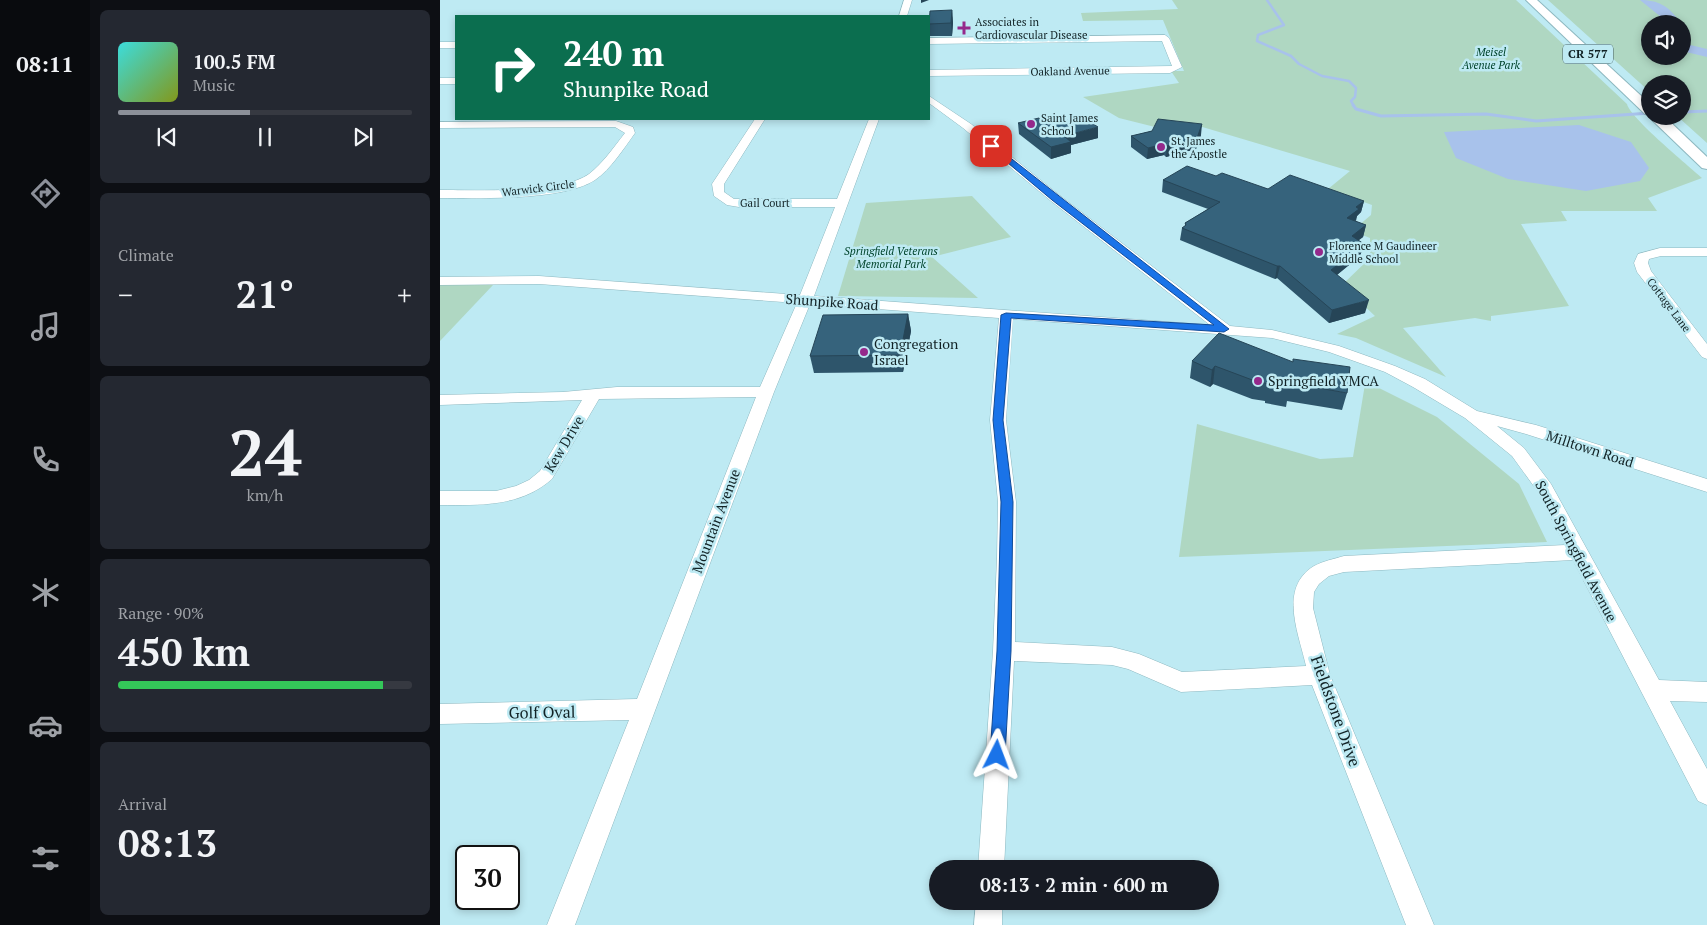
<!DOCTYPE html>
<html lang="en">
<head>
<meta charset="utf-8">
<style>
  body { margin:0; font-family:"PT Serif",serif; background:#242831; color:#f1f3f6; height:100vh; display:flex; flex-direction:column; font-size:19px; white-space:nowrap }
  * { box-sizing:border-box; margin:0 }
  p { font-size:16px; color:#9ea1a6 }
  .icon { flex:none; width:28px; height:28px; fill:none; stroke:currentColor; stroke-width:2; stroke-linecap:round; stroke-linejoin:round }
  .map { position:relative; flex:1; overflow:hidden }
  .panel { display:flex; flex-direction:column; gap:10px; padding:10px; background:#0d0f14; width:350px }
  .panel>* { flex:none }
  .guide { position:absolute; left:15px; top:15px; width:475px; height:105px; border-radius:0px; box-shadow:0 2px 8px #0003; background:#0b6e4f; color:#fff; overflow:hidden }
  .controls { position:absolute; left:1201px; top:15px; display:grid; gap:10px }
  .controls a { display:grid; place-items:center; width:50px; height:50px; border-radius:50%; background:#171b24; box-shadow:0 2px 8px #0003; font-size:25px }
  .speed { position:absolute; left:15px; top:845px; display:flex; gap:10px; font-size:25px; font-weight:700; text-align:center }
  .speed>* { display:grid; place-content:center; width:65px; height:65px; border-radius:50%; background:#171b24; box-shadow:0 2px 8px #0003; line-height:1 }
  .speed .limit { border:2px solid #111; border-radius:8px; background:#fff; color:#111 }
  .pin { position:absolute; display:grid; place-items:center; width:42px; height:42px; color:#fff; margin:-21px; border-radius:10px; box-shadow:0 2px 8px #0006 }
  .me { position:absolute; width:55px; margin:-28px; rotate:3deg; stroke-linejoin:round; filter:drop-shadow(0 0 4px #0008) }
  .turn { display:flex; align-items:center; gap:18px; height:105px; padding:0 25px; font-size:22px }
  .turn .icon { width:65px; height:65px; stroke-width:2.5 }
  .turn b { display:block; font-size:35px; line-height:42px }
  .big { font-size:38px; font-weight:600; line-height:1.1 }
  .panel .card { flex:1; display:flex; flex-direction:column; justify-content:center; gap:8px; min-width:0; padding:0 18px; border-radius:8px; background:#242831 }
  .panel .dial { align-items:center; gap:0 }
  .dial b { font-size:65px; line-height:1 }
  .song { display:flex; align-items:center; gap:15px }
  .cover { width:60px; height:60px; border-radius:8px; background:linear-gradient(135deg,hsl(180 70% 55%),hsl(70 70% 35%)) }
  .played { height:5px; border-radius:2px; background:linear-gradient(90deg,#8c9099 45%,#363941 45%) }
  .keys { display:flex; justify-content:space-around; direction:ltr }
  .heat { display:flex; justify-content:space-between; align-items:center; font-size:28px; direction:ltr }
  .charge { height:8px; border-radius:4px; background:linear-gradient(90deg,#34c759 90%,#363941 0) }
  .trip { position:absolute; left:489px; top:860px; width:290px; height:50px; border-radius:25px; background:#171b24; box-shadow:0 2px 8px #0003; font-weight:600; line-height:50px; text-align:center }
  main { display:flex; flex:1; min-height:0 }
  .tab-bar { display:flex; flex-direction:column; width:90px; justify-content:space-around; align-items:center; background:#090b0e; color:#9ea1a6 }
  .tab-bar .icon { width:35px; height:35px }
  .tab-bar .on { color:#8c9099 }
  .tab-bar b { font-size:22px; color:#f1f3f6 }
  .map>svg:first-child { display:block }
</style>
</head>
<body>
<main>
<nav class="tab-bar">
<b>08:11</b>
<svg class="icon on" aria-label="directions" viewBox="0 0 24 24"><path d="M12 3l9 9-9 9-9-9zM9 14v-3h6M13 9l2 2-2 2"/></svg>
<svg class="icon" aria-label="music" viewBox="0 0 24 24"><path d="M9 18V5l10-2v13"/><circle cx="6" cy="18" r="3"/><circle cx="16" cy="16" r="3"/></svg>
<svg class="icon" aria-label="phone" viewBox="0 0 24 24"><path d="M5 4h4l2 5-3 2q2 4 5 5l2-3 5 2v4C11 20 4 13 5 4z"/></svg>
<svg class="icon" aria-label="climate" viewBox="0 0 24 24"><path d="M12 3v18M4 7l16 10M4 17L20 7"/></svg>
<svg class="icon" aria-label="car" viewBox="0 0 24 24"><path d="M5 17H2v-5l4-1 3-4h7l3 4 3 1v5h-3M9 17h6M6 11h13"/><circle cx="7" cy="17" r="2"/><circle cx="17" cy="17" r="2"/></svg>
<svg class="icon" aria-label="filters" viewBox="0 0 24 24"><path d="M4 7h16M4 17h16"/><circle cx="9" cy="7" r="2"/><circle cx="15" cy="17" r="2"/></svg>
</nav>
<section class="panel">
<div class="card">
<div class="song"><i class="cover"></i><div><b>100.5 FM</b><p>Music</p></div></div>
<div class="played"></div>
<div class="keys"><svg class="icon" aria-label="previous" viewBox="0 0 24 24"><path d="M18 5L8 12l10 7zM5 5v14"/></svg><svg class="icon" aria-label="pause" viewBox="0 0 24 24"><path d="M8 5v14M16 5v14"/></svg><svg class="icon" aria-label="next" viewBox="0 0 24 24"><path d="M6 5l10 7-10 7zM19 5v14"/></svg></div>
</div>
<div class="card"><p>Climate</p>
<div class="heat"><a>−</a><b class="big">21°</b><a>+</a></div>
</div>
<div class="card dial"><b>24</b><p>km/h</p></div>
<div class="card"><p>Range · 90%</p><b class="big">450 km</b><div class="charge"></div></div>
<div class="card"><p>Arrival</p><b class="big">08:13</b></div>
</section>
<div class="map">
<svg width="1267" height="925" viewBox="0 0 1267 925">
  <rect width="100%" height="100%" fill="#beeaf3"/>
  <!-- green -->
  <g fill="#afd7c2" fill-rule="evenodd">
    <path d="M 732,0 L 1076,0 L 1187,104 C 1190,118 1249,166 1262,178 L 1208,198 L 1217,211 L 1121,211 L 1127,221 L 1081,224 L 1129,306 L 1051,316 L 1051,321 L 1035,318 L 963,328 L 1006,377 L 916,338 L 897,334 L 935,316 L 902,285 L 930,258 L 930,238 L 912,231 L 931,215 L 932,205 L 888,189 L 910,171 L 749,123 L 719,128 L 679,118 L 643,97 L 739,83 L 731,71 L 744,71 L 723,20 L 643,21 L 641,13 L 738,9 Z"/>
    <path d="M 1108,0 L 1267,0 L 1267,143 L 1237,116 L 1242,116 L 1242,84 L 1210,84 L 1210,92 ZM 1210,24 L 1242,24 L 1242,56 L 1210,56 Z"/>
    <polygon points="532,196 571,237 492,257 538,298 398,296 426,203"/>
    <polygon points="0,285 53,285 0,341"/>
    <polygon points="925,384 937,387 997,417 1079,484 1107,542 739,557 757,424 880,459 913,457"/>
  </g>
  <!-- water -->
  <polygon fill="#a8c2eb" points="1139,125 1191,142 1209,168 1200,181 1146,191 1068,179 1016,158 1004,132"/>
  <g fill="none" stroke-linecap="round" stroke-linejoin="round">
    <!-- stream-far1 -->
    <polyline stroke="#a8c2eb" stroke-width="2.5" points="827,0 844,25 818,35 817,41 851,56 859,64 882,76 909,81 916,88 915,97 911,101 914,106"/>
    <!-- stream -->
    <g stroke="#a8c2eb" stroke-width="3">
      <polyline points="913,105 916,109 941,116 1046,114 1096,121 1210,113"/>
      <polyline points="1242,112 1267,111"/>
    </g>
    <!-- river -->
    <g fill="#a8c2eb" fill-rule="evenodd">
      <path d="M 1200,0 C 1218,0 1229,6 1239,21 L 1239,24 L 1226,24 L 1226,21 Z"/>
      <polygon points="1242,43 1267,49 1267,57 1242,51"/>
    </g>
    <defs>
      <g id="minor">
        <polygon points="464,0 472,0 467,16 459,16"/>
        <polygon points="725,35 729,38 742,67 730,73 489,76 489,70 732,66 722,41 489,44 489,38"/>
        <rect x="0" y="42" width="16" height="6"/>
        <rect x="0" y="78" width="16" height="6"/>
        <path d="M 489,96 L 531,124 L 619,195 L 790,326 L 832,330 L 899,346 L 955,366 L 985,379 L 1037,411 L 1096,425 L 1267,479 L 1267,492 L 1086,434 L 1057,426 L 1084,448 L 1111,484 L 1219,680 L 1267,682 L 1267,702 L 1230,701 L 1267,769 L 1267,805 L 1258,801 L 1133,560 L 904,572 L 889,576 L 879,584 L 874,592 L 873,608 L 890,675 L 994,925 L 966,925 L 872,685 L 741,692 L 688,669 L 672,665 L 574,661 L 564,869 L 538,869 L 553,651 L 557,558 L 558,502 L 550,420 L 559,318 L 370,304 L 334,392 L 135,925 L 107,925 L 189,720 L 0,724 L 0,704 L 197,699 L 316,397 L 159,399 L 112,479 C 80,507 41,505 0,505 L 0,491 L 56,491 L 76,486 L 89,480 L 100,471 L 142,400 L 0,405 L 0,395 L 123,392 L 177,387 L 320,387 L 357,303 L 99,284 L 0,285 L 0,277 L 99,276 L 360,295 L 395,207 L 299,207 L 287,205 L 274,196 L 272,184 L 315,119 L 325,119 L 284,184 L 284,192 L 294,199 L 397,199 L 429,119 L 439,119 L 374,296 L 770,325 L 611,201 L 523,128 L 489,103 ZM 573,319 L 832,338 L 889,352 L 945,372 L 973,387 L 1025,418 L 1072,456 L 1098,492 L 1125,545 L 904,556 C 894,559 883,561 874,566 C 838,588 859,634 866,666 L 742,672 L 699,654 L 672,647 L 575,642 L 576,502 L 566,420 Z"/>
        <path d="M 176,121 L 193,127 L 195,133 C 184,148 171,169 155,180 C 123,201 39,198 0,198 L 0,190 C 35,190 122,194 149,174 C 163,163 174,147 185,133 L 175,127 L 0,128 L 0,122 Z"/>
        <polygon points="1220,248 1267,248 1267,256 1221,256 1209,259 1208,263 1211,271 1267,344 1267,359 1262,357 1197,272 1194,263 1198,254"/>
        <polygon points="536,901 562,901 562,925 534,925"/>
      </g>
      <g id="major">
        <polygon points="1086,0 1097,0 1210,104 1210,115 1205,114"/>
        <polygon points="1210,115 1224,116 1267,157 1267,169 1262,168 1211,119"/>
      </g>
    </defs>
    <!-- minor casing -->
    <use href="#minor" stroke="#8db8c0" stroke-width="1"/>
    <!-- major casing -->
    <use href="#major" stroke="#8db8c0" stroke-width="2"/>
    <!-- minor -->
    <use href="#minor" fill="#fff" fill-rule="evenodd"/>
    <!-- major -->
    <use href="#major" fill="#fff" fill-rule="evenodd"/>
  </g>
  <!-- wall -->
  <g fill="#2e556b">
    <polygon points="512,10 513,23 512,36 489,36 489,18"/>
    <polygon points="578,123 608,125 658,138 631,145 631,153 611,159 579,134"/>
    <polygon points="712,131 761,135 756,149 726,157 724,155 707,159 691,147 691,136"/>
    <polygon points="776,176 828,189 924,201 921,212 917,216 915,221 926,225 923,237 918,240 924,244 920,256 897,275 925,313 889,323 837,278 835,279 740,240 742,228 745,226 745,223 768,209 722,192 723,180"/>
    <polygon points="468,314 471,331 463,372 374,373 370,356"/>
    <polygon points="752,361 907,393 902,410 847,401 846,407 825,403 825,401 812,399 773,384 770,387 750,378"/>
  </g>
  <!-- shaded-wall -->
  <g fill="#264557">
    <polygon points="481,0 489,0 481,3"/>
    <polygon points="512,10 513,23 512,36 511,23"/>
    <polygon points="762,124 761,135 756,149 726,157 727,146"/>
    <polygon points="658,127 658,138 631,145 631,153 611,159 611,147 624,136"/>
    <polygon points="724,144 724,155 707,159 708,148"/>
    <polygon points="924,201 921,212 917,216 916,221 907,218 916,207"/>
    <polygon points="926,225 923,237 909,248 912,236"/>
    <polygon points="924,244 920,256 888,282 891,270"/>
    <polygon points="837,266 840,266 837,278 835,279"/>
    <polygon points="929,300 925,313 889,323 892,310"/>
    <polygon points="468,314 471,331 463,372 460,355"/>
    <polygon points="775,366 773,384 770,387 772,370"/>
  </g>
  <!-- building -->
  <g fill="#36637c" stroke="#264557">
    <polygon points="512,10 511,23 489,24 490,11"/>
    <polygon points="641,116 658,127 624,136 631,142 611,147 578,123 599,118 608,125"/>
    <polygon points="718,119 762,124 757,138 727,146 724,144 708,148 691,136 712,131"/>
    <polygon points="747,166 776,176 782,173 828,189 850,175 924,201 916,207 919,209 907,218 926,225 912,236 924,244 891,270 929,300 892,310 840,266 837,266 742,228 746,225 745,223 780,202 723,180"/>
    <polygon points="468,314 460,355 370,356 383,315"/>
    <polygon points="779,333 853,362 853,359 910,367 907,393 851,383 850,389 829,386 829,384 815,381 775,366 772,370 752,361"/>
  </g>
  <!-- route -->
  <polygon fill="#1a73e8" stroke="#114b97" points="549,145 554,145 789,329 784,332 571,318 563,420 573,502 571,651 565,755 563,760 557,763 552,760 550,755 557,651 561,502 553,420 561,315 566,313 774,325 612,200 549,147"/>
  <!-- markers -->
  <g fill="#95298b" stroke="#beeaf3" stroke-width="2">
    <path d="M521.5 20.5h5v5h5v5h-5v5h-5v-5h-5v-5h5z"/>
    <circle cx="591" cy="124" r="5"/>
    <circle cx="721" cy="147" r="5"/>
    <circle cx="879" cy="252" r="5"/>
    <circle cx="424" cy="352" r="5"/>
    <circle cx="818" cy="381" r="5"/>
  </g>
  <g text-anchor="middle" stroke-width="5" stroke-linejoin="round" paint-order="stroke">
    <!-- far-poi labels -->
    <g font-size="11" fill="#112225" stroke="#beeaf3" text-anchor="start">
      <text x="535" y="26">Associates in<tspan x="535" dy="13">Cardiovascular Disease</tspan></text>
      <text x="601" y="122">Saint James<tspan x="601" dy="13">School</tspan></text>
      <text x="731" y="145">St. James<tspan x="731" dy="13">the Apostle</tspan></text>
      <text x="889" y="250">Florence M Gaudineer<tspan x="889" dy="13">Middle School</tspan></text>
    </g>
    <!-- far-park labels -->
    <g font-size="11" font-style="italic" fill="#00442c" stroke="#beeaf3">
      <text x="1051" y="56">Meisel<tspan x="1051" dy="13">Avenue Park</tspan></text>
      <text x="451" y="255">Springfield Veterans<tspan x="451" dy="13">Memorial Park</tspan></text>
    </g>
    <!-- far-street labels -->
    <g font-size="11" fill="#112225" stroke="#beeaf3">
      <text transform="translate(630 71) rotate(-1)" y="4">Oakland Avenue</text>
      <text transform="translate(98 188) rotate(-7)" y="4">Warwick Circle</text>
      <text x="325" y="207">Gail Court</text>
      <text transform="translate(1229 305) rotate(53)" y="4">Cottage Lane</text>
    </g>
    <!-- shield labels -->
    <rect fill="#beeaf3" stroke="#455e63" stroke-width="1" x="1123" y="44.5" width="50" height="19" rx="4"/>
    <g font-size="12" font-weight="bold" fill="#112225">
      <text x="1148" y="58">CR 577</text>
    </g>
    <!-- street labels -->
    <g font-size="14" fill="#112225" stroke="#beeaf3">
      <text transform="translate(392 302) rotate(4)" y="5">Shunpike Road</text>
      <text transform="translate(124 444) rotate(-59)" y="5">Kew Drive</text>
      <text transform="translate(1150 449) rotate(18)" y="5">Milltown Road</text>
      <text transform="translate(276 521) rotate(-69)" y="5">Mountain Avenue</text>
      <text transform="translate(1136 551) rotate(62)" y="5">South Springfield Avenue</text>
    </g>
    <!-- poi labels -->
    <g font-size="14" fill="#112225" stroke="#beeaf3" text-anchor="start">
      <text x="434" y="349">Congregation<tspan x="434" dy="16">Israel</tspan></text>
      <text x="828" y="386">Springfield YMCA</text>
    </g>
    <!-- near-street labels -->
    <g font-size="16" fill="#112225" stroke="#beeaf3">
      <text transform="translate(896 711) rotate(70)" y="6">Fieldstone Drive</text>
      <text transform="translate(102 712) rotate(-1)" y="6">Golf Oval</text>
    </g>
  </g>
</svg>
<div class="controls">
<a><svg class="icon" aria-label="sound" viewBox="0 0 24 24"><path d="M4 9h4l5-4v14l-5-4H4zM17 9q2 3 0 6"/></svg></a>
<a><svg class="icon" aria-label="layers" viewBox="0 0 24 24"><path d="M12 4l9 5-9 5-9-5zM3 14l9 5 9-5"/></svg></a>
</div>
<div class="speed"><div class="limit">30</div></div>
<div class="pin" style="left:551px;top:146px;background:#d93025"><svg class="icon" aria-label="arrive" viewBox="0 0 24 24"><path d="M6 21V4h12l-3 4 3 4H6"/></svg></div>
<svg class="me" style="left:557px;top:755px" viewBox="-20 -20 40 40"><path d="M0-17L14 15 0 8-14 15z" fill="#1a73e8" stroke="#fff" stroke-width="4"/></svg>
<div class="trip">08:13 · 2 min · 600 m</div>
<div class="guide">
<div class="turn"><svg class="icon" aria-label="right" viewBox="0 0 24 24"><path d="M7 20v-9h11M14 6l5 5-5 5"/></svg><div><b>240 m</b>Shunpike Road</div></div>
</div>
</div>
</main>
</body>
</html>
